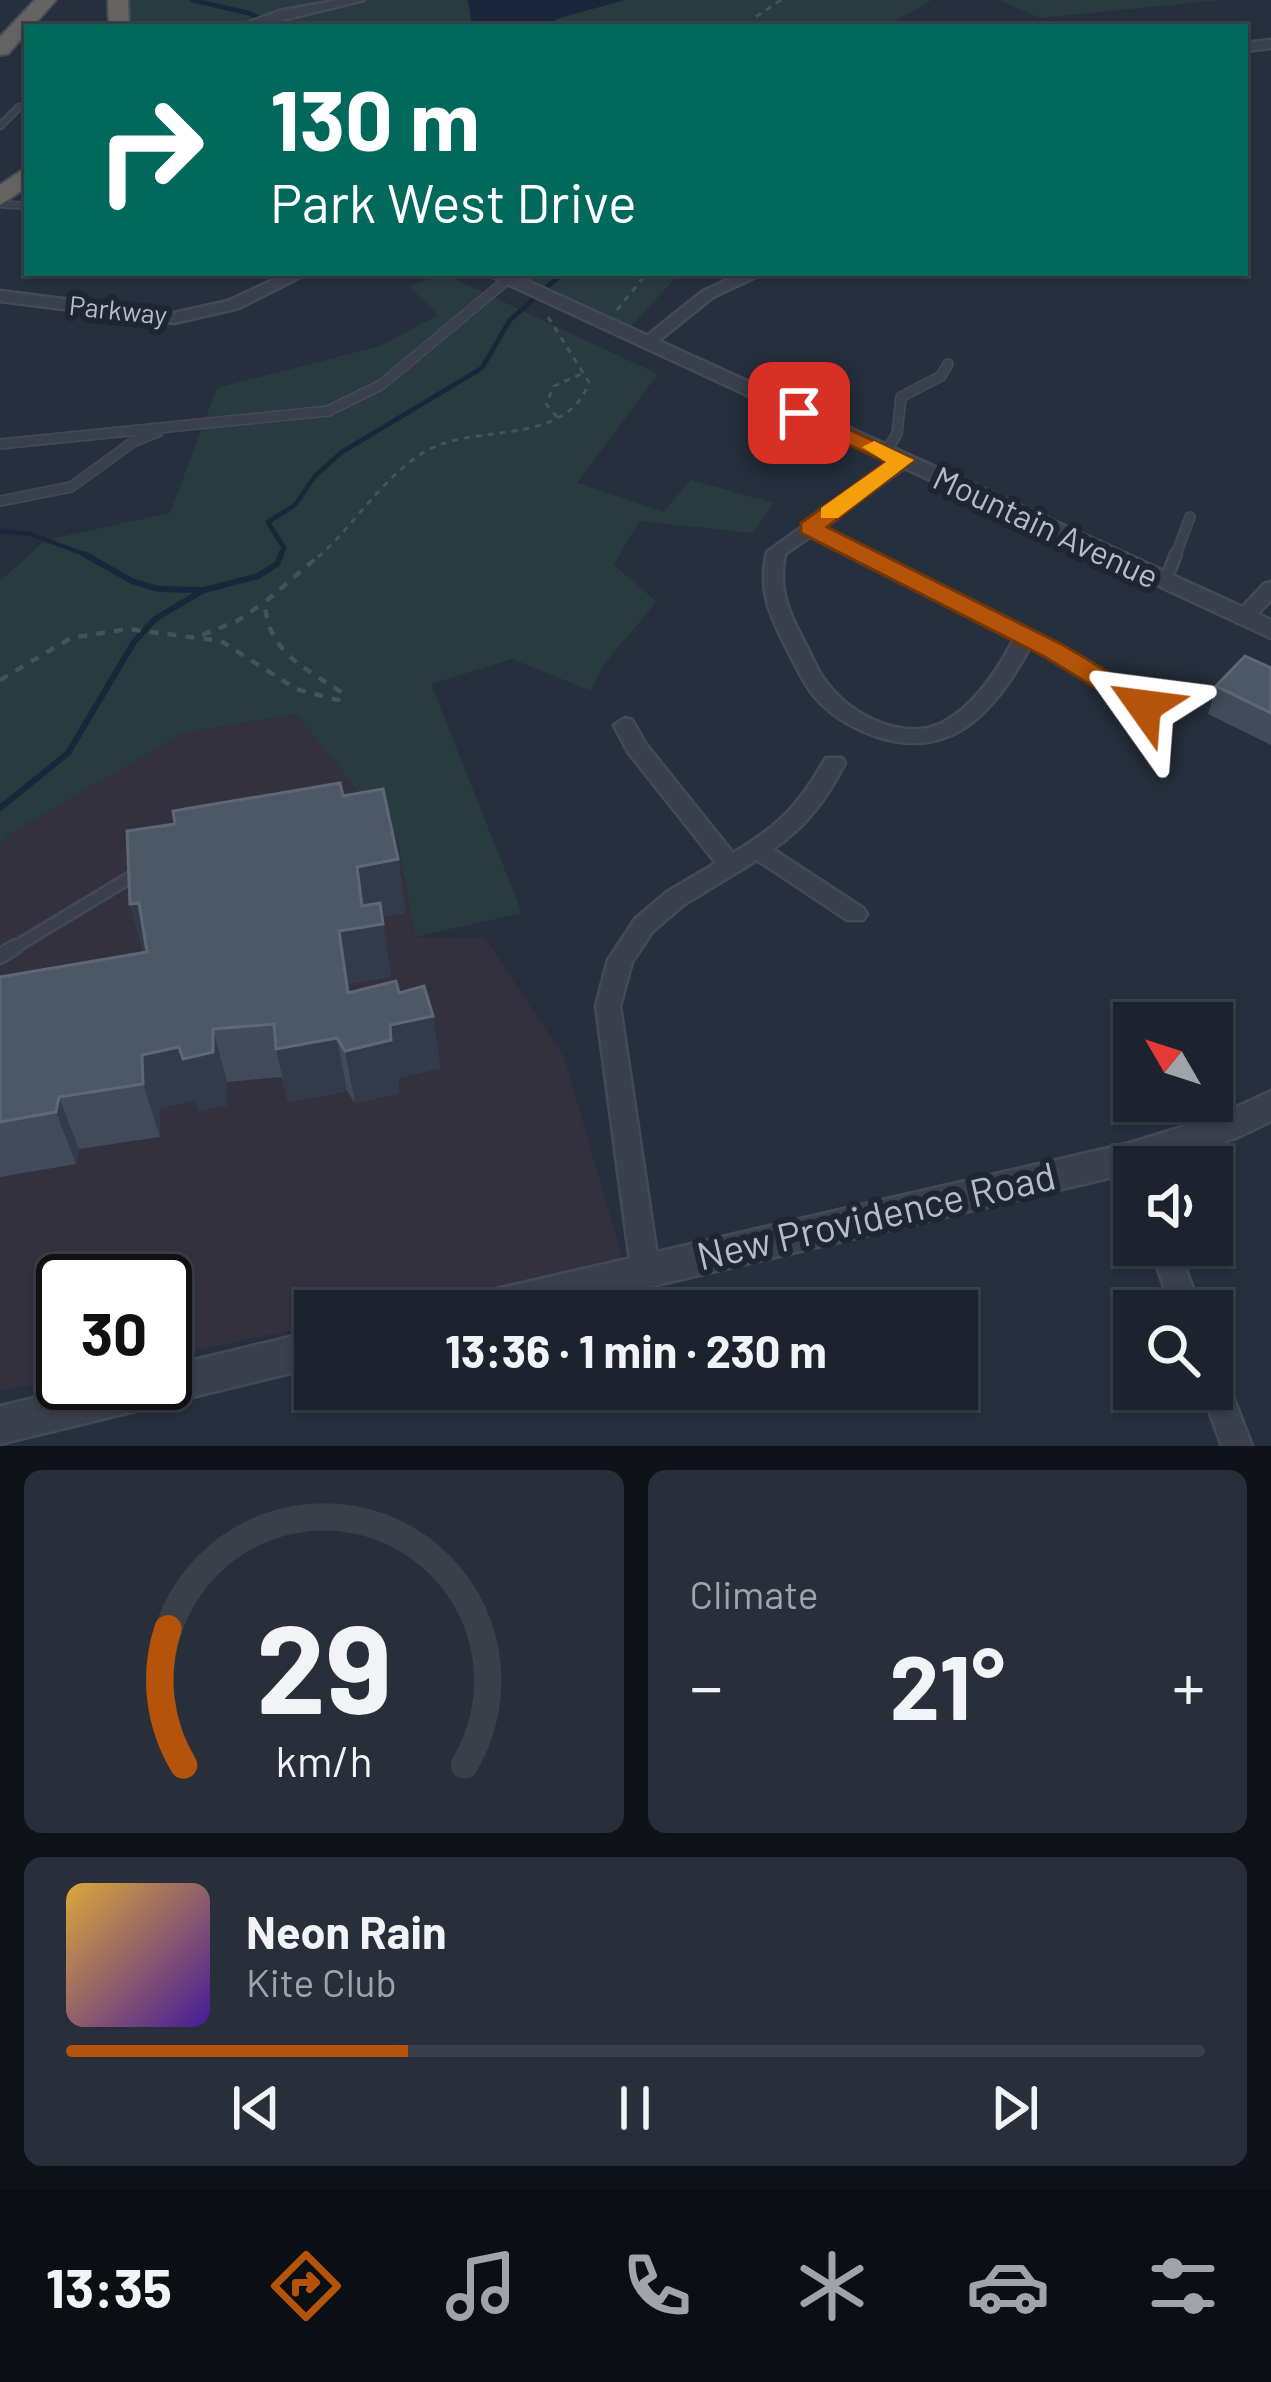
<!DOCTYPE html>
<html lang="en">
<head>
<meta charset="utf-8">
<style>
  body { margin:0; font-family:Barlow,sans-serif; background:#292f3a; color:#f1f3f6; height:100vh; display:flex; flex-direction:column; font-size:45px; white-space:nowrap }
  * { box-sizing:border-box; margin:0 }
  p { font-size:39px; color:#a0a4aa }
  .icon { flex:none; width:66px; height:66px; fill:none; stroke:currentColor; stroke-width:2; stroke-linecap:round; stroke-linejoin:round }
  .map { position:relative; height:1446px; overflow:hidden }
  .drawer { display:flex; flex-direction:column; gap:24px; padding:24px; background:#0f1319; flex:1 }
  .drawer>* { flex:none }
  .guide { position:absolute; left:24px; top:24px; width:1224px; height:252px; border-radius:0px; box-shadow:0 3px 9px #0004,0 0 0 3px #3a404a; background:#00695c; color:#fff; overflow:hidden }
  .needle { width:78px; rotate:309deg }
  .controls { position:absolute; left:1113px; top:1002px; display:grid; gap:24px }
  .controls a { display:grid; place-items:center; width:120px; height:120px; border-radius:0px; background:#1c232e; box-shadow:0 3px 9px #0004,0 0 0 3px #3a404a; font-size:60px }
  .speed { position:absolute; left:36px; top:1254px; display:flex; gap:24px; font-size:60px; font-weight:700; text-align:center }
  .speed>* { display:grid; place-content:center; width:156px; height:156px; border-radius:50%; background:#1c232e; box-shadow:0 3px 9px #0004,0 0 0 3px #3a404a; line-height:1 }
  .speed .limit { border:6px solid #111; border-radius:18px; background:#fff; color:#111 }
  .pin { position:absolute; display:grid; place-items:center; width:102px; height:102px; color:#fff; margin:-51px; border-radius:24px; box-shadow:0 6px 18px #0006 }
  .me { position:absolute; width:132px; margin:-66px; rotate:301deg; stroke-linejoin:round; filter:drop-shadow(0 0 9px #0008) }
  .turn { display:flex; align-items:center; gap:42px; height:252px; padding:0 48px; font-size:54px }
  .turn .icon { width:156px; height:156px; stroke-width:2.5 }
  .turn b { display:block; font-size:84px; line-height:102px }
  .big { font-size:90px; font-weight:700; line-height:1.1 }
  .drawer .tile { flex:1; display:flex; flex-direction:column; justify-content:center; gap:18px; min-width:0; padding:0 42px; border-radius:18px; background:#292f3a }
  .drawer .dial { align-items:center; gap:0 }
  .dial svg { height:312px; overflow:visible; fill:none; stroke:#3a404a; stroke-width:7; stroke-linecap:round; text-anchor:middle }
  .dial text { fill:#f1f3f6; stroke:none }
  .song { display:flex; align-items:center; gap:36px }
  .cover { width:144px; height:144px; border-radius:18px; background:linear-gradient(135deg,hsl(40 70% 55%),hsl(260 70% 35%)) }
  .played { height:12px; border-radius:6px; background:linear-gradient(90deg,#b45309 30%,#3a404a 30%) }
  .keys { display:flex; justify-content:space-around; direction:ltr }
  .heat { display:flex; justify-content:space-between; align-items:center; font-size:66px; direction:ltr }
  .drawer .tiles { flex:1; display:grid; gap:24px; grid-template-columns:1fr 1fr }
  .tile:last-child { grid-column:span 2 }
  .trip { position:absolute; left:294px; top:1290px; width:684px; height:120px; border-radius:0px; background:#1c232e; box-shadow:0 3px 9px #0004,0 0 0 3px #3a404a; font-weight:700; line-height:120px; text-align:center }
  .dock { display:flex; height:192px; justify-content:space-around; align-items:center; background:#0b0e12; color:#a0a4aa }
  .dock .icon { width:84px; height:84px }
  .dock .on { color:#b45309 }
  .dock b { font-size:54px; color:#f1f3f6 }
  .map>svg:first-child { display:block }
</style>
</head>
<body>
<div class="map">
<svg width="1271" height="1446" viewBox="0 0 1271 1446">
  <rect width="100%" height="100%" fill="#262f3d"/>
  <!-- medical -->
  <polygon fill="#34313f" points="296,714 398,841 415,937 485,938 564,1057 623,1260 383,1311 315,1311 315,1325 165,1357 165,1281 63,1281 63,1378 0,1391 0,847 8,835 183,733"/>
  <!-- green -->
  <g fill="#283b3e">
    <polygon points="118,0 932,0 885,27 119,27"/>
    <polygon points="998,0 1221,0 1040,18"/>
    <polygon points="495,273 680,273 625,333"/>
    <path d="M 444,274 L 658,374 L 577,483 L 663,512 L 691,480 L 774,503 L 752,533 L 639,521 L 614,565 L 656,601 C 633,635 605,654 591,691 L 512,659 L 431,684 L 522,913 L 415,937 L 398,841 L 296,714 L 183,733 L 8,835 L 0,847 L 0,581 L 46,540 L 170,513 L 217,388 L 380,346 L 438,315 L 409,286 Z"/>
  </g>
  <!-- water -->
  <polygon fill="#1a263b" points="468,0 625,0 556,19 553,27 472,27"/>
  <g fill="none" stroke-linecap="round" stroke-linejoin="round">
    <!-- stream-far1 -->
    <g stroke="#1a263b" stroke-width="4.5">
      <polyline points="192,0 248,13 280,27"/>
      <polyline points="0,531 30,534 92,557"/>
      <polyline points="280,557 284,548 268,522 295,505 315,476 342,452 482,368 510,320 563,273"/>
    </g>
    <!-- stream -->
    <g stroke="#1a263b" stroke-width="6">
      <polyline points="84,554 132,581 158,589 200,590"/>
      <polyline points="0,808 68,753 134,642 155,619 204,590 258,576 277,564 281,554"/>
    </g>
    <defs>
      <g id="service-far3">
        <polyline points="0,126 19,107"/>
        <polyline points="0,204 27,206"/>
      </g>
      <g id="service-far2">
        <polyline points="0,444 328,411 381,385 508,279"/>
        <polyline points="885,453 897,434 901,397 941,376 948,364"/>
        <polyline points="0,501 71,487 133,442 158,432"/>
        <polyline points="1175,557 1190,517"/>
      </g>
      <g id="service-far1">
        <polyline points="1165,582 1176,554"/>
        <polyline points="10,950 141,871"/>
      </g>
      <polyline id="service" points="0,956 15,947"/>
      <g id="minor">
        <polygon points="339,0 364,0 254,27 236,27 279,11"/>
        <polygon points="1271,40 1271,48 1245,51 1245,43"/>
        <polygon points="288,273 308,273 239,308 174,323 0,301 0,291 174,313 228,301"/>
        <polygon points="743,273 764,273 713,297 652,346 646,348 638,343 703,291"/>
        <path d="M 902,456 L 911,461 L 908,465 L 823,527 L 1061,646 L 1151,700 L 1154,705 L 1151,710 L 1137,710 L 1030,647 C 997,708 954,761 878,737 C 854,729 831,716 815,697 C 803,683 796,665 787,649 C 770,615 758,591 767,552 ZM 811,536 L 1014,639 C 998,670 975,706 942,723 C 904,742 850,715 827,683 C 819,674 814,662 809,651 C 791,617 777,593 785,554 Z"/>
        <polygon points="1271,582 1271,600 1250,622 1236,622 1233,618 1236,614 1264,584"/>
        <path d="M 625,718 L 632,720 L 645,743 L 733,853 C 780,825 799,805 826,758 L 842,758 L 845,763 C 826,799 807,826 773,849 L 863,908 L 867,914 L 863,920 L 847,920 L 757,860 L 683,905 L 652,932 L 632,962 L 620,1006 L 659,1269 L 655,1278 L 645,1282 L 635,1278 L 631,1269 L 596,1006 L 608,960 L 635,919 L 667,892 L 716,863 L 628,752 L 614,725 Z"/>
        <polygon points="1149,1245 1177,1245 1201,1311 1173,1311"/>
        <polygon points="1212,1364 1222,1368 1252,1446 1222,1446 1201,1389 1212,1389"/>
      </g>
      <g id="tertiary">
        <polygon points="484,273 510,273 1271,620 1271,638"/>
        <polygon points="1271,1091 1271,1121 1236,1138 1148,1167 1134,1167 1130,1173 547,1311 457,1311 462,1299 475,1294 1130,1143 1215,1117"/>
        <polygon points="315,1331 315,1367 0,1444 0,1406 98,1383 165,1383 165,1367"/>
      </g>
      <g id="trunk">
        <polygon points="35,0 56,0 8,54 0,55 0,37"/>
        <polygon points="108,0 128,0 129,27 109,27"/>
        <polygon points="27,167 27,187 0,205 0,185"/>
      </g>
    </defs>
    <!-- service-far3 casing -->
    <use href="#service-far3" stroke="#434a56" stroke-width="9"/>
    <!-- service-far2 casing -->
    <use href="#service-far2" stroke="#434a56" stroke-width="12"/>
    <!-- service-far1 casing -->
    <use href="#service-far1" stroke="#434a56" stroke-width="15"/>
    <!-- service casing -->
    <use href="#service" stroke="#434a56" stroke-width="18"/>
    <!-- minor casing -->
    <use href="#minor" stroke="#434a56" stroke-width="5"/>
    <!-- tertiary casing -->
    <use href="#tertiary" stroke="#434a56" stroke-width="5"/>
    <!-- trunk casing -->
    <use href="#trunk" stroke="#454c58" stroke-width="4"/>
    <!-- path-far1 -->
    <g stroke="#415456" stroke-width="3" stroke-dasharray="6 6" stroke-linecap="butt">
      <polyline points="757,27 754,18 781,0"/>
      <polyline points="617,310 647,273"/>
      <polyline points="557,417 546,404 554,386 581,374"/>
      <path d="M 318,557 C 358,523 391,462 442,444 C 490,427 569,441 589,382 L 546,314"/>
    </g>
    <!-- path -->
    <g stroke="#415456" stroke-width="4.5" stroke-dasharray="9 9" stroke-linecap="butt">
      <polyline points="202,635 237,621 265,602"/>
      <path d="M 0,680 L 71,638 L 128,629 L 221,641 L 296,689 L 338,700 L 344,694 C 306,668 267,653 265,602 L 321,554"/>
    </g>
    <!-- service-far3 -->
    <use href="#service-far3" stroke="#3a414d" stroke-width="6"/>
    <!-- service-far2 -->
    <use href="#service-far2" stroke="#3a414d" stroke-width="9"/>
    <!-- service-far1 -->
    <use href="#service-far1" stroke="#3a414d" stroke-width="10"/>
    <!-- service -->
    <use href="#service" stroke="#3a414d" stroke-width="14"/>
    <!-- minor -->
    <use href="#minor" fill="#3a414d" fill-rule="evenodd"/>
    <!-- tertiary -->
    <use href="#tertiary" fill="#3a414d" fill-rule="evenodd"/>
    <!-- trunk -->
    <use href="#trunk" fill="#666462" fill-rule="evenodd"/>
  </g>
  <!-- wall -->
  <g fill="#414b5b">
    <polygon points="1271,668 1271,745 1208,714 1216,686"/>
    <polygon points="343,796 398,859 405,913 382,917 391,977 348,984 349,993 399,993 433,1016 440,1068 398,1078 399,1093 355,1103 347,1091 288,1102 282,1077 227,1082 227,1105 198,1111 195,1100 159,1108 160,1137 79,1149 76,1164 0,1177 0,977 144,953 130,904 175,824"/>
  </g>
  <!-- shaded-wall -->
  <g fill="#313b4a">
    <polygon points="398,859 405,913 365,920 383,924 391,977 348,984 358,1046 339,931 357,867"/>
    <polygon points="139,903 154,956 146,958 130,904"/>
    <polygon points="433,1016 440,1068 398,1078 399,1093 355,1103 345,1051 390,1025"/>
    <polygon points="213,1029 227,1082 227,1105 198,1111 183,1059"/>
    <polygon points="337,1038 347,1091 288,1102 276,1049"/>
    <polygon points="179,1047 195,1100 159,1108 160,1137 143,1084 142,1055"/>
    <polygon points="59,1097 79,1149 76,1164 56,1112"/>
  </g>
  <!-- building -->
  <g fill="#4d5867" stroke="#5e6776" stroke-width="3">
    <polygon points="1245,656 1271,668 1271,713 1216,686"/>
    <polygon points="340,783 343,796 383,789 398,859 357,867 362,906 380,903 383,924 339,931 348,993 396,981 399,993 424,986 433,1016 390,1025 391,1040 345,1051 337,1038 276,1049 274,1024 213,1029 213,1052 183,1059 179,1047 142,1055 143,1084 59,1097 56,1112 0,1122 0,977 147,952 139,903 130,904 127,831 175,824 173,811"/>
  </g>
  <!-- route -->
  <polygon fill="#b45309" stroke="#753606" stroke-width="3" points="799,406 914,460 827,527 1063,645 1154,699 1158,706 1154,712 1135,712 1045,657 801,533 801,523 886,462 791,418 788,413"/>
  <!-- slow -->
  <polygon fill="#f59e0b" points="874,441 914,460 838,518 821,518 821,508 886,462 862,447"/>
  <g text-anchor="middle" stroke-width="12" stroke-linejoin="round" paint-order="stroke">
    <!-- far-street labels -->
    <g font-size="27" fill="#b6bcc8" stroke="#1f2632">
      <text transform="translate(118 311) rotate(6)" y="9">Parkway</text>
    </g>
    <!-- street labels -->
    <g font-size="33" fill="#b6bcc8" stroke="#1f2632">
      <text transform="translate(1046 527) rotate(25)" y="12">Mountain Avenue</text>
    </g>
    <!-- near-street labels -->
    <g font-size="39" fill="#b6bcc8" stroke="#1f2632">
      <text transform="translate(876 1216) rotate(-13)" y="14">New Providence Road</text>
    </g>
  </g>
</svg>
<div class="controls">
<a><svg class="needle" viewBox="-14 -14 28 28"><path d="M0-13l5 13h-10z" fill="#e53935"/><path d="M0 13l5-13h-10z" fill="#a0a4aa"/></svg></a>
<a><svg class="icon" aria-label="sound" viewBox="0 0 24 24"><path d="M4 9h4l5-4v14l-5-4H4zM17 9q2 3 0 6"/></svg></a>
<a><svg class="icon" aria-label="search" viewBox="0 0 24 24"><circle cx="10" cy="10" r="6"/><path d="M15 15l6 6"/></svg></a>
</div>
<div class="speed"><div class="limit">30</div></div>
<div class="pin" style="left:799px;top:413px;background:#d93025"><svg class="icon" aria-label="arrive" viewBox="0 0 24 24"><path d="M6 21V4h12l-3 4 3 4H6"/></svg></div>
<svg class="me" style="left:1144px;top:706px" viewBox="-20 -20 40 40"><path d="M0-17L14 15 0 8-14 15z" fill="#b45309" stroke="#fff" stroke-width="4"/></svg>
<div class="trip">13:36 · 1 min · 230 m</div>
<div class="guide">
<div class="turn"><svg class="icon" aria-label="right" viewBox="0 0 24 24"><path d="M7 20v-9h11M14 6l5 5-5 5"/></svg><div><b>130 m</b>Park West Drive</div></div>
</div>
</div>
<section class="drawer">
<div class="tiles">
<div class="tile dial"><svg viewBox="0 0 100 80">
<path d="M14 69A42 42 0 1 1 86 69"/>
<path d="M14 69A42 42 0 0 1 10 34" stroke="#b45309"/>
<text x="50" y="56" font-size="32" font-weight="700">29</text>
<text x="50" y="72" font-size="11">km/h</text>
</svg></div>
<div class="tile"><p>Climate</p>
<div class="heat"><a>−</a><b class="big">21°</b><a>+</a></div>
</div>
<div class="tile">
<div class="song"><i class="cover"></i><div><b>Neon Rain</b><p>Kite Club</p></div></div>
<div class="played"></div>
<div class="keys"><svg class="icon" aria-label="previous" viewBox="0 0 24 24"><path d="M18 5L8 12l10 7zM5 5v14"/></svg><svg class="icon" aria-label="pause" viewBox="0 0 24 24"><path d="M8 5v14M16 5v14"/></svg><svg class="icon" aria-label="next" viewBox="0 0 24 24"><path d="M6 5l10 7-10 7zM19 5v14"/></svg></div>
</div>
</div>
</section>
<nav class="dock">
<b>13:35</b>
<svg class="icon on" aria-label="directions" viewBox="0 0 24 24"><path d="M12 3l9 9-9 9-9-9zM9 14v-3h6M13 9l2 2-2 2"/></svg>
<svg class="icon" aria-label="music" viewBox="0 0 24 24"><path d="M9 18V5l10-2v13"/><circle cx="6" cy="18" r="3"/><circle cx="16" cy="16" r="3"/></svg>
<svg class="icon" aria-label="phone" viewBox="0 0 24 24"><path d="M5 4h4l2 5-3 2q2 4 5 5l2-3 5 2v4C11 20 4 13 5 4z"/></svg>
<svg class="icon" aria-label="climate" viewBox="0 0 24 24"><path d="M12 3v18M4 7l16 10M4 17L20 7"/></svg>
<svg class="icon" aria-label="car" viewBox="0 0 24 24"><path d="M5 17H2v-5l4-1 3-4h7l3 4 3 1v5h-3M9 17h6M6 11h13"/><circle cx="7" cy="17" r="2"/><circle cx="17" cy="17" r="2"/></svg>
<svg class="icon" aria-label="filters" viewBox="0 0 24 24"><path d="M4 7h16M4 17h16"/><circle cx="9" cy="7" r="2"/><circle cx="15" cy="17" r="2"/></svg>
</nav>
</body>
</html>
